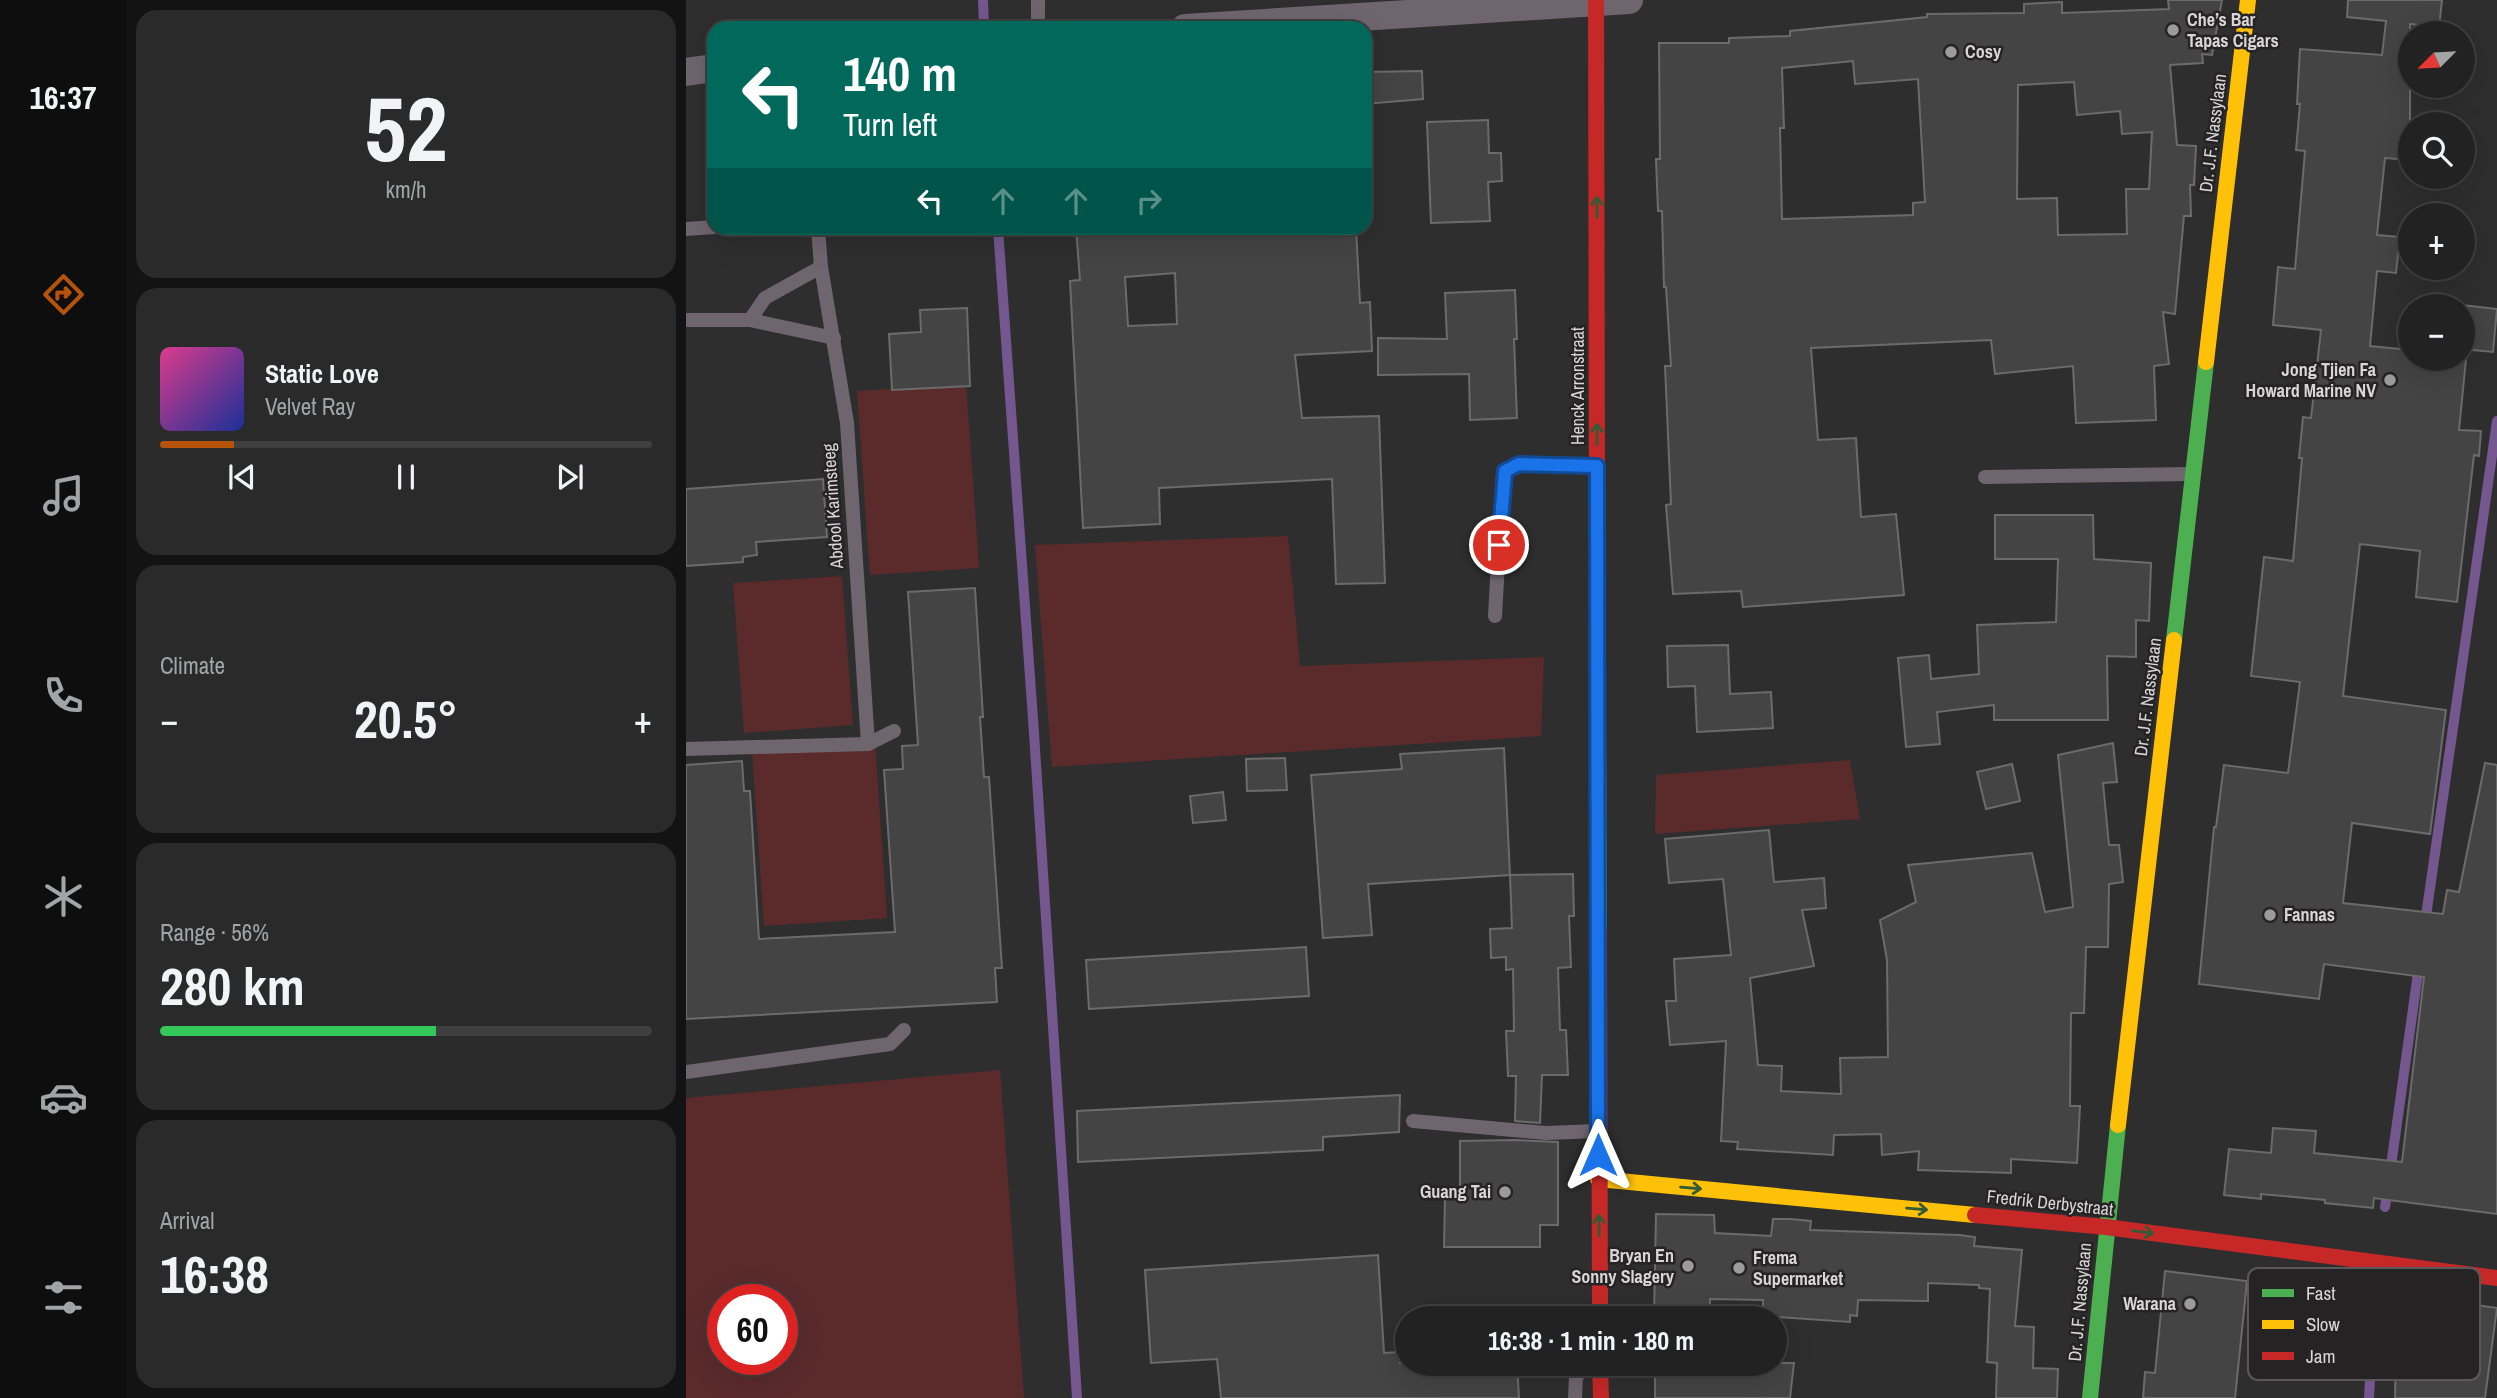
<!DOCTYPE html>
<html lang="en">
<head>
<meta charset="utf-8">
<style>
  body { margin:0; font-family:"Archivo Narrow",sans-serif; background:#2a2a2a; color:#f1f3f6; height:100vh; display:flex; flex-direction:column; font-size:26px; white-space:nowrap }
  * { box-sizing:border-box; margin:0 }
  p { font-size:23px; color:#a2a4a5 }
  .icon { flex:none; width:38px; height:38px; fill:none; stroke:currentColor; stroke-width:2; stroke-linecap:round; stroke-linejoin:round }
  .map { position:relative; flex:1; overflow:hidden }
  .details { display:flex; flex-direction:column; gap:10px; padding:10px; background:#131313; width:560px }
  .details>* { flex:none }
  .guide { position:absolute; left:21px; top:21px; width:665px; height:214px; border-radius:21px; box-shadow:0 7px 28px #0002,0 0 0 2px #3f3f40; background:#00695c; color:#fff; overflow:hidden }
  .needle { width:46px; rotate:246deg }
  .controls { position:absolute; left:1712px; top:21px; display:grid; gap:14px }
  .controls a { display:grid; place-items:center; width:77px; height:77px; border-radius:50%; background:#222; box-shadow:0 7px 28px #0002,0 0 0 2px #3f3f40; font-size:35px }
  .speed { position:absolute; left:21px; top:1284px; display:flex; gap:14px; font-size:35px; font-weight:700; text-align:center }
  .speed>* { display:grid; place-content:center; width:91px; height:91px; border-radius:50%; background:#222; box-shadow:0 7px 28px #0002,0 0 0 2px #3f3f40; line-height:1 }
  .speed .limit { border:10px solid #d22; background:#fff; color:#111 }
  .pin { position:absolute; display:grid; place-items:center; width:60px; height:60px; color:#fff; margin:-30px; border:4px solid #fff; border-radius:50%; box-shadow:0 2px 7px #0007 }
  .me { position:absolute; width:77px; margin:-38px; rotate:0deg; stroke-linejoin:round; filter:drop-shadow(0 0 5px #0008) }
  .turn { display:flex; align-items:center; gap:24px; height:147px; padding:0 21px; font-size:32px }
  .turn .icon { width:91px; height:91px; stroke-width:2.5 }
  .turn b { display:block; font-size:49px; line-height:60px }
  .lanes { display:flex; align-items:center; height:66px; padding:0 21px; background:#0003; justify-content:center; gap:35px; direction:ltr }
  .lanes .off { opacity:.35 }
  .big { font-size:52px; font-weight:800; line-height:1.1 }
  .details .widget { flex:1; display:flex; flex-direction:column; justify-content:center; gap:10px; min-width:0; padding:0 24px; border-radius:21px; background:#2a2a2a }
  .details .dial { align-items:center; gap:0 }
  .dial b { font-size:91px; line-height:1 }
  .song { display:flex; align-items:center; gap:21px }
  .cover { width:84px; height:84px; border-radius:10px; background:linear-gradient(135deg,hsl(330 70% 55%),hsl(230 70% 35%)) }
  .played { height:7px; border-radius:4px; background:linear-gradient(90deg,#b45309 15%,#3f3f40 15%) }
  .keys { display:flex; justify-content:space-around; direction:ltr }
  .heat { display:flex; justify-content:space-between; align-items:center; font-size:38px; direction:ltr }
  .charge { height:10px; border-radius:5px; background:linear-gradient(90deg,#34c759 56%,#3f3f40 0) }
  .trip { position:absolute; left:709px; top:1306px; width:392px; height:70px; border-radius:35px; background:#222; box-shadow:0 7px 28px #0002,0 0 0 2px #3f3f40; font-weight:800; line-height:70px; text-align:center }
  main { display:flex; flex:1; min-height:0 }
  .dock { display:flex; flex-direction:column; width:126px; justify-content:space-around; align-items:center; background:#0e0e0e; color:#a2a4a5 }
  .dock .icon { width:49px; height:49px }
  .dock .current { color:#b45309 }
  .dock b { font-size:32px; color:#f1f3f6 }
  .map>svg:first-child { display:block }
</style>
</head>
<body>
<main>
<nav class="dock">
<b>16:37</b>
<svg class="icon current" aria-label="directions" viewBox="0 0 24 24"><path d="M12 3l9 9-9 9-9-9zM9 14v-3h6M13 9l2 2-2 2"/></svg>
<svg class="icon" aria-label="music" viewBox="0 0 24 24"><path d="M9 18V5l10-2v13"/><circle cx="6" cy="18" r="3"/><circle cx="16" cy="16" r="3"/></svg>
<svg class="icon" aria-label="phone" viewBox="0 0 24 24"><path d="M5 4h4l2 5-3 2q2 4 5 5l2-3 5 2v4C11 20 4 13 5 4z"/></svg>
<svg class="icon" aria-label="climate" viewBox="0 0 24 24"><path d="M12 3v18M4 7l16 10M4 17L20 7"/></svg>
<svg class="icon" aria-label="car" viewBox="0 0 24 24"><path d="M5 17H2v-5l4-1 3-4h7l3 4 3 1v5h-3M9 17h6M6 11h13"/><circle cx="7" cy="17" r="2"/><circle cx="17" cy="17" r="2"/></svg>
<svg class="icon" aria-label="filters" viewBox="0 0 24 24"><path d="M4 7h16M4 17h16"/><circle cx="9" cy="7" r="2"/><circle cx="15" cy="17" r="2"/></svg>
</nav>
<section class="details">
<div class="widget dial"><b>52</b><p>km/h</p></div>
<div class="widget">
<div class="song"><i class="cover"></i><div><b>Static Love</b><p>Velvet Ray</p></div></div>
<div class="played"></div>
<div class="keys"><svg class="icon" aria-label="previous" viewBox="0 0 24 24"><path d="M18 5L8 12l10 7zM5 5v14"/></svg><svg class="icon" aria-label="pause" viewBox="0 0 24 24"><path d="M8 5v14M16 5v14"/></svg><svg class="icon" aria-label="next" viewBox="0 0 24 24"><path d="M6 5l10 7-10 7zM19 5v14"/></svg></div>
</div>
<div class="widget"><p>Climate</p>
<div class="heat"><a>−</a><b class="big">20.5°</b><a>+</a></div>
</div>
<div class="widget"><p>Range · 56%</p><b class="big">280 km</b><div class="charge"></div></div>
<div class="widget"><p>Arrival</p><b class="big">16:38</b></div>
</section>
<div class="map">
<svg width="1811" height="1398" viewBox="0 0 1811 1398">
  <rect width="100%" height="100%" fill="#2e2e2e"/>
  <!-- green -->
  <g fill="#5b2b2c" fill-rule="evenodd">
    <polygon points="280,384 293,568 184,575 171,391"/>
    <polygon points="602,536 614,666 858,657 855,736 366,767 349,545"/>
    <polygon points="156,576 167,725 58,733 47,583"/>
    <polygon points="189,743 201,918 78,926 66,751"/>
    <polygon points="1164,760 1174,819 969,834 970,775"/>
    <path d="M 314,1070 L 338,1398 L 0,1398 L 0,1098 ZM 96,1300 L 96,1360 L 37,1360 L 37,1300 Z"/>
  </g>
  <g fill="none" stroke-linecap="round" stroke-linejoin="round">
    <!-- stream -->
    <g stroke="#74578e" stroke-width="10">
      <polyline points="297,0 298,28"/>
      <polyline points="312,228 348,733 391,1398"/>
      <polyline points="1739,923 1811,421"/>
      <polyline points="1704,1173 1733,966"/>
      <polyline points="1699,1207 1702,1188"/>
      <polyline points="1683,1398 1687,1322"/>
    </g>
  </g>
  <!-- building -->
  <g fill="#454444" stroke="#6c6b6b" stroke-width="2" fill-rule="evenodd">
    <path d="M 1482,0 L 1536,0 L 1526,55 L 1516,54 L 1517,63 L 1484,65 L 1491,145 L 1510,146 L 1508,185 L 1504,185 L 1505,216 L 1498,216 L 1489,314 L 1477,312 L 1483,364 L 1468,366 L 1470,420 L 1390,423 L 1387,366 L 1309,374 L 1305,340 L 1125,348 L 1132,440 L 1170,438 L 1175,517 L 1210,514 L 1218,595 L 1057,607 L 1055,591 L 987,594 L 980,505 L 985,504 L 979,366 L 985,366 L 980,287 L 978,287 L 976,211 L 972,211 L 970,159 L 974,159 L 973,43 L 1043,43 L 1043,38 L 1104,36 L 1104,31 L 1241,17 L 1241,14 L 1338,13 L 1338,4 L 1376,2 L 1376,13 L 1483,9 ZM 1167,61 L 1169,84 L 1232,79 L 1239,202 L 1227,203 L 1227,215 L 1096,219 L 1094,128 L 1098,128 L 1096,68 ZM 1388,82 L 1391,115 L 1434,111 L 1436,134 L 1466,132 L 1463,189 L 1440,189 L 1441,234 L 1372,235 L 1371,198 L 1331,199 L 1332,85 Z"/>
    <polygon points="1662,0 1756,0 1753,28 1724,24 1724,160 1699,158 1691,235 1714,237 1710,273 1691,271 1684,346 1724,350 1724,359 1780,359 1773,430 1795,431 1793,456 1788,455 1771,602 1730,597 1734,551 1674,544 1657,696 1760,710 1744,834 1666,823 1657,903 1757,914 1761,890 1773,892 1799,763 1811,765 1811,1214 1688,1198 1687,1208 1639,1203 1639,1200 1575,1194 1575,1199 1538,1195 1543,1149 1585,1153 1587,1128 1630,1131 1628,1153 1716,1162 1738,977 1638,964 1633,999 1513,984 1528,827 1530,827 1538,765 1602,773 1614,682 1565,676 1578,557 1607,561 1616,458 1613,458 1617,417 1625,418 1635,330 1587,325 1592,267 1609,269 1619,151 1610,150 1614,104 1611,104 1614,49 1696,55 1700,21 1661,17"/>
    <polygon points="736,71 737,99 679,104 679,72"/>
    <polygon points="802,120 803,153 815,153 816,181 802,182 804,221 745,223 741,122"/>
    <path d="M 390,228 L 670,228 L 674,303 L 684,302 L 686,351 L 609,355 L 616,418 L 693,416 L 699,583 L 650,584 L 646,479 L 473,488 L 474,524 L 397,528 L 384,281 L 394,280 ZM 489,273 L 491,324 L 442,326 L 439,277 Z"/>
    <polygon points="829,290 831,339 828,339 831,418 784,420 783,374 692,375 692,338 761,339 759,293"/>
    <polygon points="1776,305 1811,309 1807,352 1776,349"/>
    <polygon points="281,308 284,386 206,390 203,334 235,332 234,310"/>
    <polygon points="137,479 141,537 70,542 71,555 57,557 57,562 0,566 0,489"/>
    <polygon points="1309,515 1407,515 1408,559 1465,563 1463,621 1450,620 1450,657 1421,656 1422,720 1308,720 1308,705 1251,712 1254,744 1220,747 1212,658 1243,655 1245,679 1293,674 1291,625 1370,622 1372,559 1309,559"/>
    <polygon points="289,588 297,717 294,717 298,777 303,777 316,968 309,968 311,1002 0,1019 0,765 56,761 58,791 64,791 73,939 209,932 198,770 217,769 216,746 232,745 222,592"/>
    <polygon points="1042,645 1044,694 1085,692 1087,728 1011,732 1009,686 982,687 981,646"/>
    <polygon points="1427,743 1431,782 1417,783 1423,845 1433,845 1437,882 1423,884 1422,947 1400,947 1398,1013 1385,1013 1384,1106 1394,1106 1391,1163 1325,1159 1325,1173 1232,1170 1233,1151 1196,1155 1195,1134 1148,1135 1147,1155 1051,1149 1052,1142 1035,1141 1040,1041 984,1045 980,1001 990,1001 988,959 1045,955 1037,879 983,883 979,839 1083,830 1088,882 1138,878 1140,908 1116,910 1128,966 1064,978 1072,1065 1096,1066 1095,1091 1155,1094 1154,1058 1202,1057 1201,960 1194,920 1230,902 1222,865 1346,853 1359,912 1387,907 1372,755"/>
    <polygon points="818,748 824,875 682,884 686,935 637,938 625,775 716,769 714,754"/>
    <polygon points="599,758 601,790 561,791 560,759"/>
    <polygon points="1326,764 1334,801 1300,809 1291,772"/>
    <polygon points="537,792 540,820 507,823 504,796"/>
    <polygon points="887,874 888,916 883,916 885,967 872,968 874,1030 880,1030 882,1075 856,1075 854,1123 829,1121 830,1076 822,1076 820,1031 828,1031 827,969 820,970 820,957 805,958 804,929 826,928 824,875"/>
    <polygon points="620,947 623,996 403,1009 400,960"/>
    <polygon points="714,1095 713,1132 637,1137 637,1150 392,1162 391,1111"/>
    <polygon points="828,1140 872,1142 872,1225 854,1225 854,1247 758,1247 759,1195 774,1190 774,1141"/>
    <polygon points="970,1214 1028,1215 1029,1233 1085,1236 1087,1219 1104,1219 1125,1221 1124,1230 1273,1235 1289,1237 1288,1246 1336,1250 1329,1326 1348,1327 1347,1368 1372,1369 1371,1398 1310,1398 1311,1363 1301,1362 1304,1289 1293,1288 1293,1285 1242,1283 1242,1301 1172,1300 1171,1316 1164,1315 1164,1322 1077,1316 1077,1300 1024,1299 1024,1318 968,1318"/>
    <polygon points="692,1255 698,1353 713,1352 714,1363 831,1363 833,1398 535,1398 531,1359 465,1363 459,1270"/>
    <polygon points="1479,1271 1561,1281 1549,1398 1457,1398 1459,1372 1469,1373"/>
    <polygon points="1709,1297 1776,1307 1777,1303 1811,1308 1799,1398 1709,1398 1710,1351 1704,1348"/>
    <polygon points="969,1363 1108,1363 1104,1398 969,1398"/>
  </g>
  <g fill="none" stroke-linecap="round" stroke-linejoin="round">
    <!-- lane -->
    <g stroke="#6f656f" stroke-width="14">
      <polyline points="352,28 352,0"/>
      <polyline points="0,229 28,227"/>
      <polyline points="135,267 161,423 182,744"/>
      <polyline points="0,320 64,320 79,298 135,267 132,228"/>
      <polyline points="64,320 148,338"/>
      <polyline points="1299,477 1506,474"/>
      <polyline points="809,616 817,473 822,468 833,465 910,465"/>
      <polyline points="0,749 182,744 208,731"/>
      <polyline points="0,1072 204,1044 218,1030"/>
      <polyline points="727,1121 860,1133 911,1131"/>
      <polyline points="889,1398 890,1376 896,1371 913,1370"/>
    </g>
    <!-- street -->
    <g stroke="#6f656f" stroke-width="28">
      <polyline points="499,28 943,0"/>
      <polyline points="0,72 28,68"/>
    </g>
    <!-- fast -->
    <g stroke="#4caf50" stroke-width="16">
      <polyline points="911,494 913,931"/>
      <polyline points="1488,640 1520,362"/>
      <polyline points="1404,1398 1432,1125"/>
    </g>
    <!-- slow -->
    <g stroke="#ffc107" stroke-width="16">
      <polyline points="1520,362 1562,0"/>
      <polyline points="1432,1125 1488,640"/>
      <polyline points="912,1179 1289,1215"/>
    </g>
    <!-- jam -->
    <g stroke="#c62828" stroke-width="16">
      <polyline points="910,0 911,494"/>
      <polyline points="913,931 914,1318"/>
      <polyline points="1289,1215 1420,1227 1811,1278"/>
      <polyline points="914,1363 915,1398"/>
    </g>
  </g>
  <!-- one-way arrows -->
  <defs><path id="oneway-shaft" d="M-6 0H5M1.5-3L5.5 0L1.5 3" fill="none" stroke-width="1.6" stroke-linecap="round" stroke-linejoin="round" transform="scale(1.75)"/></defs>
  <g stroke="#355b36">
    <use href="#oneway-shaft" transform="translate(911 207) rotate(-90)"/>
    <use href="#oneway-shaft" transform="translate(911 434) rotate(-90)"/>
    <use href="#oneway-shaft" transform="translate(1005 1188) rotate(5)"/>
    <use href="#oneway-shaft" transform="translate(1231 1209) rotate(5)"/>
    <use href="#oneway-shaft" transform="translate(913 1225) rotate(-91)"/>
    <use href="#oneway-shaft" transform="translate(1457 1232) rotate(7)"/>
  </g>
  <g fill="none" stroke-linecap="round" stroke-linejoin="round">
    <defs>
      <polyline id="route" points="813,545 819,471 833,464 911,466 912,1155"/>
    </defs>
    <!-- route casing -->
    <use href="#route" stroke="#114b97" stroke-width="18"/>
    <!-- route -->
    <use href="#route" stroke="#1a73e8" stroke-width="12"/>
  </g>
  <!-- markers -->
  <g fill="#9c9b9b" stroke="#252324" stroke-width="2.5">
    <circle cx="1487" cy="30" r="7"/>
    <circle cx="1265" cy="52" r="7"/>
    <circle cx="1704" cy="380" r="7"/>
    <circle cx="1584" cy="915" r="7"/>
    <circle cx="819" cy="1192" r="7"/>
    <circle cx="1002" cy="1266" r="7"/>
    <circle cx="1053" cy="1268" r="7"/>
    <circle cx="1504" cy="1304" r="7"/>
  </g>
  <g text-anchor="middle" stroke-width="5" stroke-linejoin="round" paint-order="stroke">
    <!-- poi labels -->
    <g font-size="18" font-weight="bold" fill="#d7d5d6" stroke="#252324" text-anchor="start">
      <text x="1501" y="26">Che’s Bar<tspan x="1501" dy="21">Tapas Cigars</tspan></text>
      <text x="1279" y="58">Cosy</text>
      <text x="1690" y="376" text-anchor="end">Jong Tjien Fa<tspan x="1690" dy="21">Howard Marine NV</tspan></text>
      <text x="1598" y="921">Fannas</text>
      <text x="805" y="1198" text-anchor="end">Guang Tai</text>
      <text x="988" y="1262" text-anchor="end">Bryan En<tspan x="988" dy="21">Sonny Slagery</tspan></text>
      <text x="1067" y="1264">Frema<tspan x="1067" dy="21">Supermarket</tspan></text>
      <text x="1490" y="1310" text-anchor="end">Warana</text>
    </g>
    <!-- street labels -->
    <g font-size="18" fill="#d7d5d6" stroke="#252324">
      <text transform="translate(1527 133) rotate(-83)" y="6">Dr. J.F. Nassylaan</text>
      <text transform="translate(892 386) rotate(-90)" y="6">Henck Arronstraat</text>
      <text transform="translate(147 506) rotate(-94)" y="6">Abdool Karimsteeg</text>
      <text transform="translate(1462 697) rotate(-83)" y="6">Dr. J.F. Nassylaan</text>
      <text transform="translate(1364 1203) rotate(6)" y="6">Fredrik Derbystraat</text>
      <text transform="translate(1394 1302) rotate(-85)" y="6">Dr. J.F. Nassylaan</text>
    </g>
  </g>
  <!-- legend -->
  <rect x="1562" y="1268" width="232" height="112" rx="10" fill="#252324" stroke="#5a5859" stroke-width="2"/>
  <rect x="1576" y="1289" width="32" height="8" fill="#4caf50"/>
  <rect x="1576" y="1320" width="32" height="9" fill="#ffc107"/>
  <rect x="1576" y="1352" width="32" height="8" fill="#c62828"/>
  <g font-size="19" fill="#d7d5d6">
    <text x="1620" y="1300">Fast</text>
    <text x="1620" y="1331">Slow</text>
    <text x="1620" y="1363">Jam</text>
  </g>
</svg>
<div class="controls">
<a><svg class="needle" viewBox="-14 -14 28 28"><path d="M0-13l5 13h-10z" fill="#e53935"/><path d="M0 13l5-13h-10z" fill="#a2a4a5"/></svg></a>
<a><svg class="icon" aria-label="search" viewBox="0 0 24 24"><circle cx="10" cy="10" r="6"/><path d="M15 15l6 6"/></svg></a>
<a>+</a>
<a>−</a>
</div>
<div class="speed"><div class="limit">60</div></div>
<div class="pin" style="left:813px;top:545px;background:#d93025"><svg class="icon" aria-label="arrive" viewBox="0 0 24 24"><path d="M6 21V4h12l-3 4 3 4H6"/></svg></div>
<svg class="me" style="left:912px;top:1155px" viewBox="-20 -20 40 40"><path d="M0-17L14 15 0 8-14 15z" fill="#1a73e8" stroke="#fff" stroke-width="4"/></svg>
<div class="trip">16:38 · 1 min · 180 m</div>
<div class="guide">
<div class="turn"><svg class="icon" aria-label="left" viewBox="0 0 24 24"><path d="M17 20v-9H6M10 6l-5 5 5 5"/></svg><div><b>140 m</b>Turn left</div></div>
<div class="lanes"><svg class="icon" aria-label="left" viewBox="0 0 24 24"><path d="M17 20v-9H6M10 6l-5 5 5 5"/></svg><svg class="icon off" aria-label="ahead" viewBox="0 0 24 24"><path d="M12 20V5M6 11l6-6 6 6"/></svg><svg class="icon off" aria-label="ahead" viewBox="0 0 24 24"><path d="M12 20V5M6 11l6-6 6 6"/></svg><svg class="icon off" aria-label="right" viewBox="0 0 24 24"><path d="M7 20v-9h11M14 6l5 5-5 5"/></svg></div>
</div>
</div>
</main>
</body>
</html>
